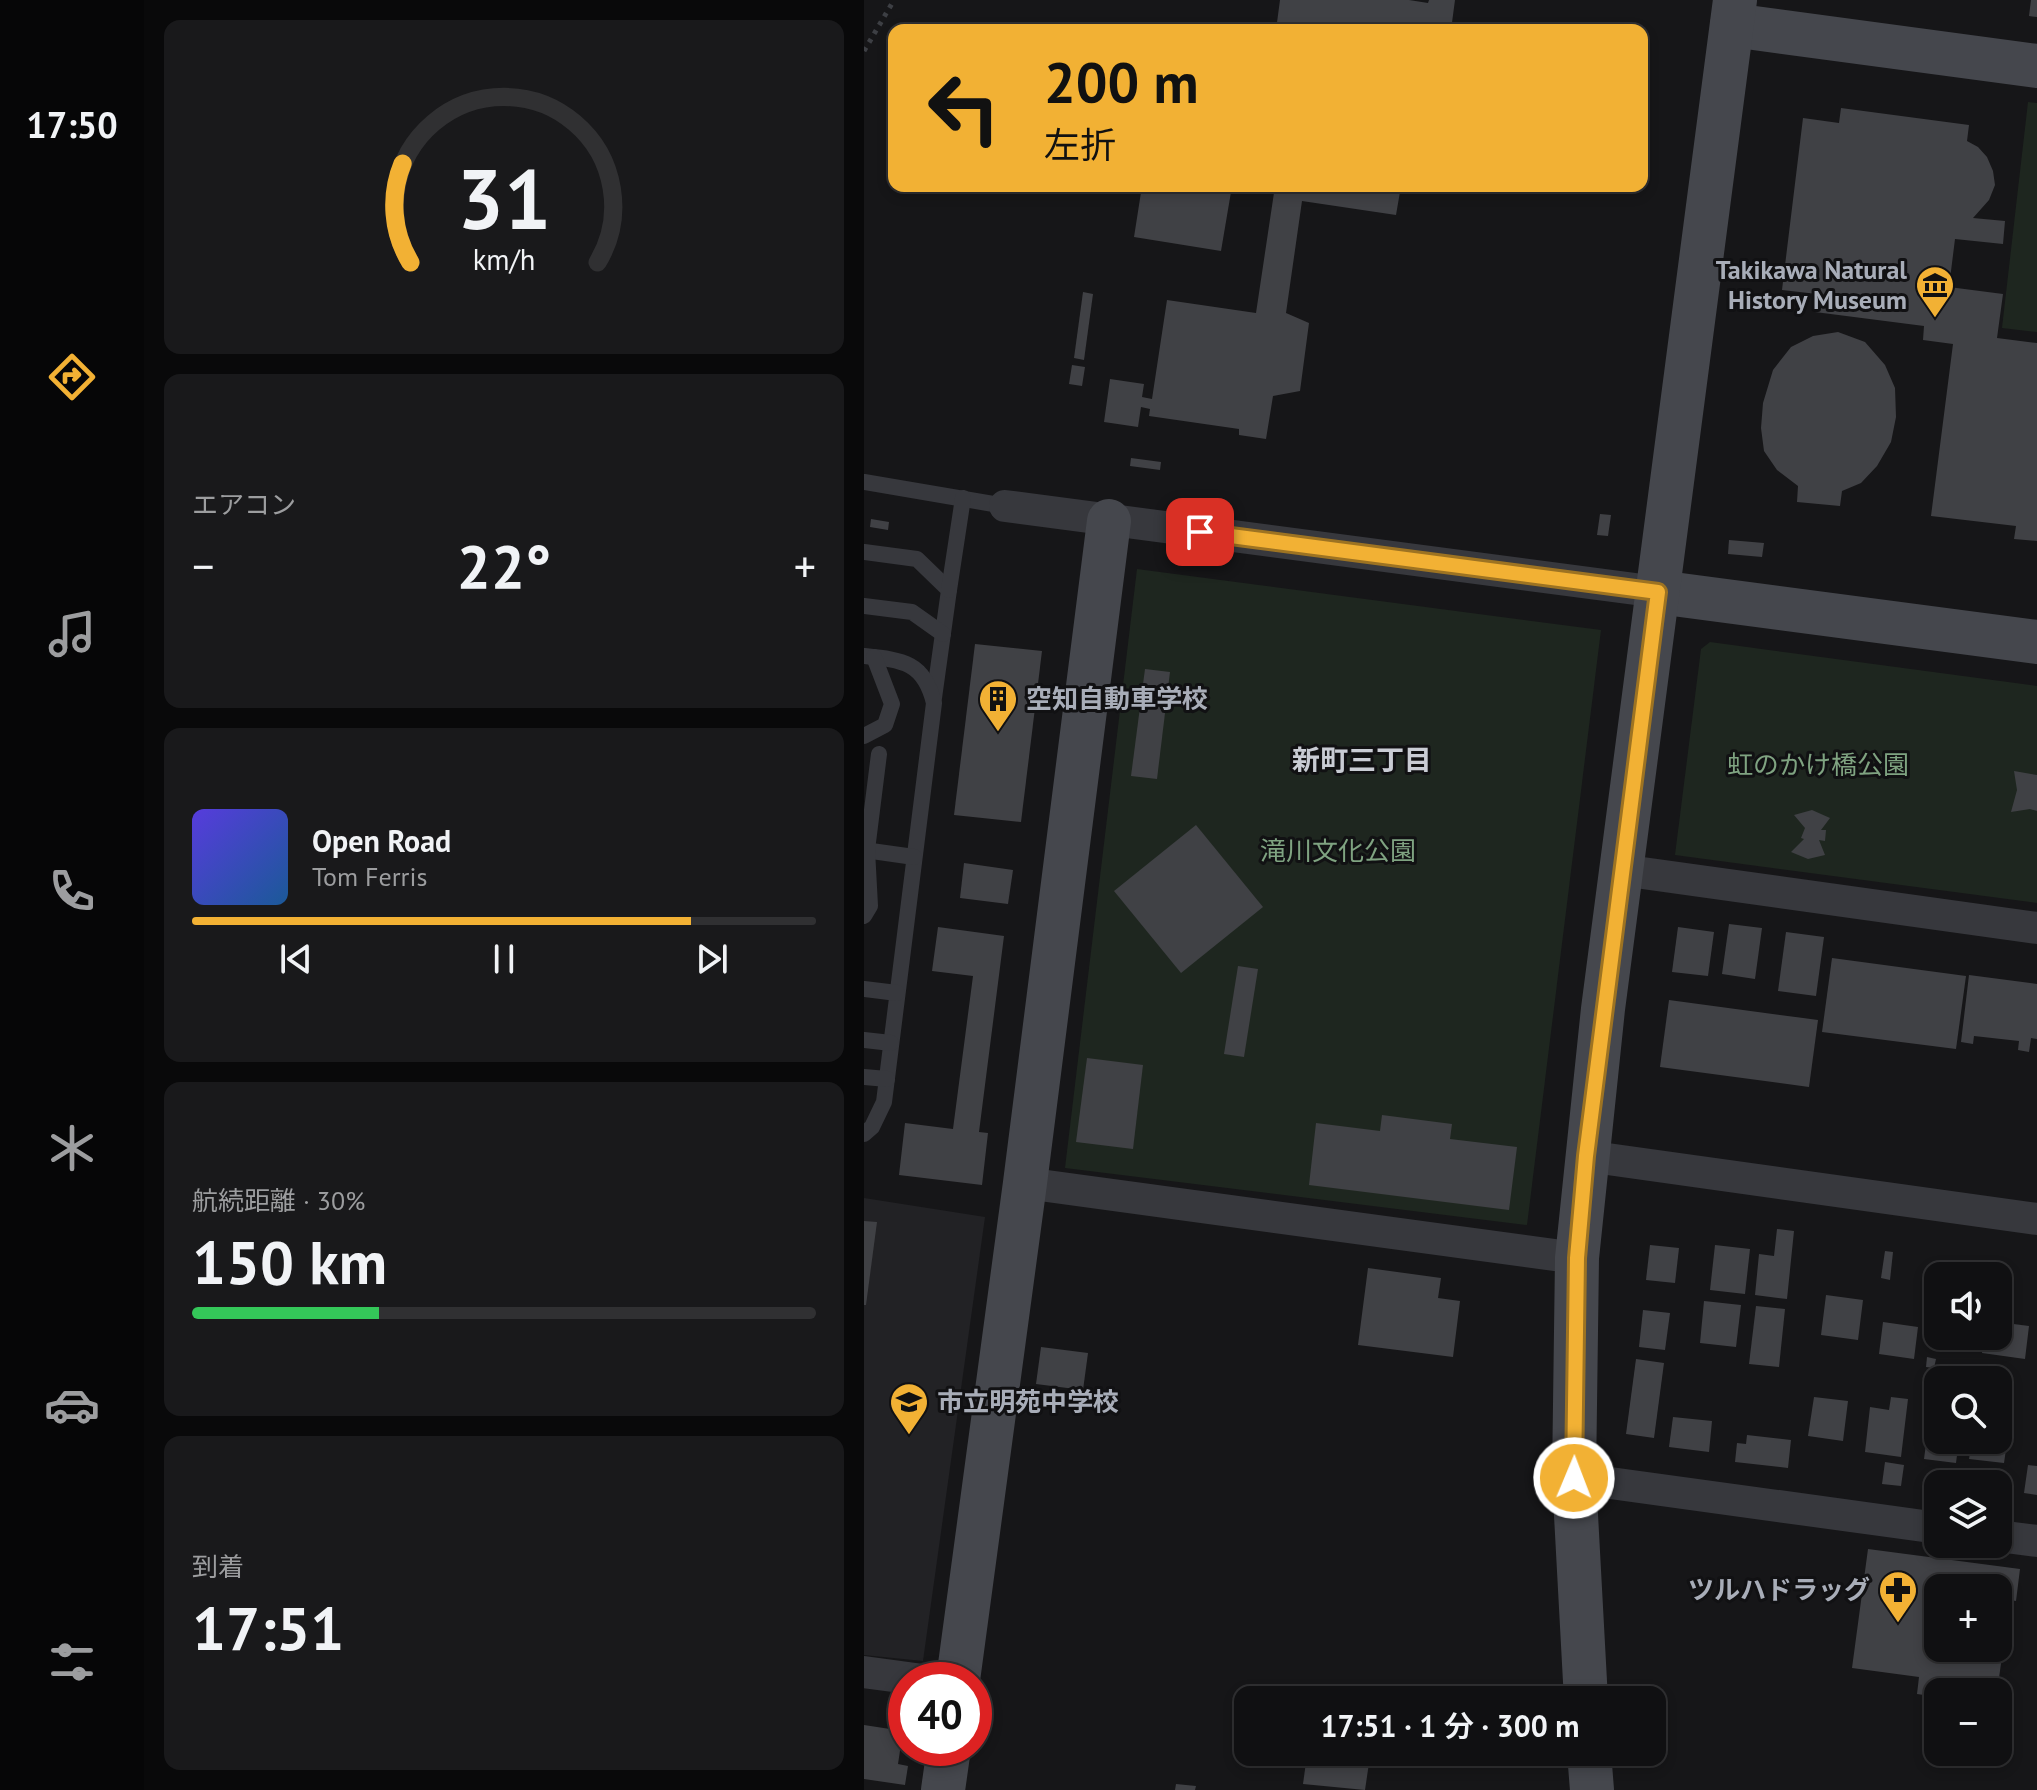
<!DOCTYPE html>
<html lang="ja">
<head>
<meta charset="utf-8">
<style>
  body { margin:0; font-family:"PT Sans","Noto Sans JP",sans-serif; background:#19191b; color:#f1f3f6; height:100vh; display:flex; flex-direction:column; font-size:30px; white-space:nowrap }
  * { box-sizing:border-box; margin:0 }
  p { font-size:26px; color:#9c9d9f }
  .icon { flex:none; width:44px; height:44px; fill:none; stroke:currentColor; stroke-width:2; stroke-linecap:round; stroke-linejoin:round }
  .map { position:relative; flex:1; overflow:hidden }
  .side { display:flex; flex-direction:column; gap:20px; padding:20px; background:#09090a; width:720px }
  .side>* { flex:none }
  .hud { position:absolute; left:24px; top:24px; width:760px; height:168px; border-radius:16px; box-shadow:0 4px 12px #0003,0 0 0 2px #303032; background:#f2b134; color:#111; overflow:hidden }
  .tools { position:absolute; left:1060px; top:1262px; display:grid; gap:16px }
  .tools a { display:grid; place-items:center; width:88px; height:88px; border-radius:16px; background:#101012; box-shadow:0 4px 12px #0003,0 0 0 2px #303032; font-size:40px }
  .speed { position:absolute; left:24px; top:1662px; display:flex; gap:16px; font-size:40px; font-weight:700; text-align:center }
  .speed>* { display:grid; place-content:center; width:104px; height:104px; border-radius:50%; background:#101012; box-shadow:0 4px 12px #0003,0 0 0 2px #303032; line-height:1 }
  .speed .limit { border:12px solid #d22; background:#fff; color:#111 }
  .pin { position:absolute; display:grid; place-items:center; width:68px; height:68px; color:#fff; margin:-34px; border-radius:16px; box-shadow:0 4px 12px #0006 }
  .me { position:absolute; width:88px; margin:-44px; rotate:1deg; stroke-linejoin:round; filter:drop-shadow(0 0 6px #0008) }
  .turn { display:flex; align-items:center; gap:28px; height:168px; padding:0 24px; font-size:36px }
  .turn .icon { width:104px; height:104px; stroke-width:2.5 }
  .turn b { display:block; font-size:56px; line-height:68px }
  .big { font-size:60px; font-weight:600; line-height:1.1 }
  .side .card { flex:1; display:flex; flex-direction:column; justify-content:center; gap:12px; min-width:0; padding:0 28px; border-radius:16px; background:#19191b }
  .side .dial { align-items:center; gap:0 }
  .dial svg { height:208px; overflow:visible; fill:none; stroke:#303032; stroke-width:7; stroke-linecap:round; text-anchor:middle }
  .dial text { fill:#f1f3f6; stroke:none }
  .song { display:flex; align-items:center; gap:24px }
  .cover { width:96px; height:96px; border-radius:12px; background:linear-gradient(135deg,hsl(250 70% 55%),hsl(210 70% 35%)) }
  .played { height:8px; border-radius:4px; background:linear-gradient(90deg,#f2b134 80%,#303032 80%) }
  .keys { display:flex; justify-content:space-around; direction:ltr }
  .heat { display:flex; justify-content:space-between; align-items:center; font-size:44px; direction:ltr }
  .charge { height:12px; border-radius:6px; background:linear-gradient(90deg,#34c759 30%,#303032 0) }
  .trip { position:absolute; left:370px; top:1686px; width:432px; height:80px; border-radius:16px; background:#101012; box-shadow:0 4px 12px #0003,0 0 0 2px #303032; font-weight:600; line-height:80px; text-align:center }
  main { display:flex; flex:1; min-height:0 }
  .dock { display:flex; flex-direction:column; width:144px; justify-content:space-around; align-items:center; background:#060607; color:#9c9d9f }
  .dock .icon { width:56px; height:56px }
  .dock .active { color:#f2b134 }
  .dock b { font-size:36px; color:#f1f3f6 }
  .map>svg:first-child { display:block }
</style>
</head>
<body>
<main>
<nav class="dock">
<b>17:50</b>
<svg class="icon active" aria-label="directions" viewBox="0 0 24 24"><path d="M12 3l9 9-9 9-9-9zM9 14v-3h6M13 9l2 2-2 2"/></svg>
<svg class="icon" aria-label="music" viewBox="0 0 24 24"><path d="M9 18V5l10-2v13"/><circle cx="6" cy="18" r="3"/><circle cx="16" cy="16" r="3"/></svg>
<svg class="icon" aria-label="phone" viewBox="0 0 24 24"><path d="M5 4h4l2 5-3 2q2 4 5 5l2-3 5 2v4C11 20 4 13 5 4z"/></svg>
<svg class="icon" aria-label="climate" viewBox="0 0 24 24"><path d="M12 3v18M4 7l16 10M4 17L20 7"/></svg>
<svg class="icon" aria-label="car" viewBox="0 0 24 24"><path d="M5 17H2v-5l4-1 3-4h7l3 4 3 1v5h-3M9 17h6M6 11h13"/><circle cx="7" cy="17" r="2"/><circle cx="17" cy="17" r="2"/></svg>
<svg class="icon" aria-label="filters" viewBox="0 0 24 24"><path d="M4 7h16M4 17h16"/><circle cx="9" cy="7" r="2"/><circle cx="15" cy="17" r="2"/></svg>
</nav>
<section class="side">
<div class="card dial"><svg viewBox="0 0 100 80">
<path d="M14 69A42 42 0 1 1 86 69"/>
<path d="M14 69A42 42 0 0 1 11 31" stroke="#f2b134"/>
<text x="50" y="56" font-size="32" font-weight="700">31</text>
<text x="50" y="72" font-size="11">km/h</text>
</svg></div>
<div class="card"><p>エアコン</p>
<div class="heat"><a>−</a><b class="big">22°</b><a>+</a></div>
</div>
<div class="card">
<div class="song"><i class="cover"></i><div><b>Open Road</b><p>Tom Ferris</p></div></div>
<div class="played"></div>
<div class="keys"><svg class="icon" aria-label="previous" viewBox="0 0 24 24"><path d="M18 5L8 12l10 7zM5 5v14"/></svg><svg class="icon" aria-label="pause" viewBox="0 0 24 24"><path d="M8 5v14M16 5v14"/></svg><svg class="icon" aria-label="next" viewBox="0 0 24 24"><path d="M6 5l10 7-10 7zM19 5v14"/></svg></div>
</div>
<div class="card"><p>航続距離 · 30%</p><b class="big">150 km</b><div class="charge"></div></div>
<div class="card"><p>到着</p><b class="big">17:51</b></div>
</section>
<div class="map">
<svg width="1173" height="1790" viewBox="0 0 1173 1790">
  <rect width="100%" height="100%" fill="#161618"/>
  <!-- built -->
  <polygon fill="#222225" points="0,1198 121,1217 59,1661 0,1655"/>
  <!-- green -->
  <g fill="#1e261f">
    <polygon points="1164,102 1173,103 1173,332 1138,328"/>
    <polygon points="273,569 737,630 663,1225 201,1168"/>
    <polygon points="846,642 1173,686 1173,903 811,855 837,649"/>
  </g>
  <!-- building -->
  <g fill="#404145" fill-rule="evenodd">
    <polygon points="416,0 545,0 564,3 565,0 591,0 587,30 412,30"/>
    <polygon points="1167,0 1173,0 1173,17 1165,16"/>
    <polygon points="977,108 1105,125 1103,141 1114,147 1123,157 1129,171 1131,185 1125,200 1109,218 1141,221 1139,244 1091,239 1085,287 1139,294 1133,338 1173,343 1173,541 1150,539 1152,526 1067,516 1089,344 1059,340 1060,326 951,312 953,294 918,290 939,118 975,123"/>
    <polygon points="278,186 368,186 357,251 270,237"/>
    <polygon points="411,186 537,186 532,215 438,201 422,313 445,323 436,391 409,396 402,439 375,435 375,429 285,416 286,409 277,407 274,427 240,422 246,379 280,384 278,397 288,399 303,300 392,313"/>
    <polygon points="219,292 229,294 220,360 210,358"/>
    <polygon points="974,332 1001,342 1021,365 1031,388 1032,417 1027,442 1013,466 997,483 978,491 976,506 933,502 934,486 913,470 900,451 897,428 899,403 909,370 927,347 949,336"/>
    <polygon points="208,365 221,367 218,386 205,384"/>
    <polygon points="267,458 297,462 296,470 266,466"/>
    <polygon points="736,514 747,515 744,536 733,535"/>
    <polygon points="7,519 25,522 24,530 6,527"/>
    <polygon points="865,540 900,543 898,557 864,554"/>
    <polygon points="111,644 178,651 157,822 90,815"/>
    <polygon points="281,669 306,672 293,779 267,776"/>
    <polygon points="1150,771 1173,775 1173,811 1166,809 1147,812 1153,790"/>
    <polygon points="948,810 966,818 957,830 962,830 961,841 955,840 961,855 944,859 927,852 940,839 937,838 941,828 930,815"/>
    <polygon points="332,825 399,907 317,973 250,891"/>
    <polygon points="100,863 149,870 144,904 96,898"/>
    <polygon points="865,924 898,928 891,979 858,974"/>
    <polygon points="74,927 140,936 115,1132 124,1133 118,1185 35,1175 41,1123 89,1129 109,976 68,971"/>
    <polygon points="814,927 850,932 844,976 808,972"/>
    <polygon points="922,932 960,937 952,996 914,991"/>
    <polygon points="968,958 1102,976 1092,1049 958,1032"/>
    <polygon points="374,966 394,969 380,1057 360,1054"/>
    <polygon points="1105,975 1173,984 1173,1039 1167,1038 1165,1052 1154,1050 1155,1041 1110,1036 1109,1044 1097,1042"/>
    <polygon points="805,1000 954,1020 945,1087 796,1067"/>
    <polygon points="223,1058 279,1065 269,1149 212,1142"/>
    <polygon points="518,1115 588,1124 586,1139 653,1147 645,1210 445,1185 452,1123 516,1131"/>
    <polygon points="0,1221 13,1222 2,1305 0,1305"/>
    <polygon points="913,1229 930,1231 923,1299 891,1295 895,1254 910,1256"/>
    <polygon points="786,1245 815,1248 811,1283 782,1280"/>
    <polygon points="851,1245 886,1249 881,1294 846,1290"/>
    <polygon points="1021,1251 1029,1252 1026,1280 1017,1278"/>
    <polygon points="504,1268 577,1278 574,1298 596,1301 589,1357 494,1345"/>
    <polygon points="962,1295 999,1300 994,1340 957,1335"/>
    <polygon points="840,1301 877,1305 872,1347 836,1343"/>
    <polygon points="892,1306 921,1309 915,1367 885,1364"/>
    <polygon points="779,1310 806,1313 801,1350 775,1347"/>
    <polygon points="1019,1322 1054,1327 1050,1359 1015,1354"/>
    <polygon points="1134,1322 1165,1326 1161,1359 1118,1353 1120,1336 1134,1336"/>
    <polygon points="1085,1336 1106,1336 1105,1341"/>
    <polygon points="177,1347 224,1353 219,1390 172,1384"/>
    <polygon points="1063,1357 1072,1359 1070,1368 1062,1367"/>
    <polygon points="772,1359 800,1363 790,1438 762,1434"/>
    <polygon points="172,1395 200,1398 199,1408 171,1405"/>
    <polygon points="950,1397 984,1401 979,1441 944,1436"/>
    <polygon points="1027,1397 1044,1399 1037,1457 1001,1452 1006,1407 1025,1410"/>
    <polygon points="207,1398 218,1400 217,1410 205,1409"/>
    <polygon points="809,1417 848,1421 845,1452 805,1447"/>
    <polygon points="1065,1421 1074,1422 1074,1440 1095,1440 1092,1463 1060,1459"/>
    <polygon points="1134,1428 1145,1429 1140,1463 1105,1459 1108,1440 1134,1440"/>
    <polygon points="883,1435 927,1440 924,1468 871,1462 873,1443 882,1444"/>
    <polygon points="1021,1462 1040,1465 1037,1486 1018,1484"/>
    <polygon points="1164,1465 1173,1466 1173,1495 1160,1493"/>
    <polygon points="1102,1469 1112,1470 1111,1484 1100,1484"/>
    <polygon points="1085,1473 1095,1474 1094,1484 1084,1484"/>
    <path d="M 1004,1549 L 1156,1569 L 1152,1601 L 1146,1600 L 1133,1692 L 1074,1692 L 1074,1697 L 1053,1694 L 1055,1677 L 988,1668 ZM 1074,1588 L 1134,1588 L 1134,1648 L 1074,1648 Z"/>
    <polygon points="0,1725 39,1731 34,1764 44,1766 41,1785 0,1779"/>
    <polygon points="443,1755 505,1763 501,1790 439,1784"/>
    <polygon points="312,1784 332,1786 331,1790 311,1790"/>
  </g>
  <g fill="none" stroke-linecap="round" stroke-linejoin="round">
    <!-- path -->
    <polyline stroke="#3d3f44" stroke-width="5" stroke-dasharray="4 6" stroke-linecap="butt" points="0,51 30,0"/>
    <!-- lane -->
    <g stroke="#37383d" stroke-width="16">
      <polyline points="0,482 141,506"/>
      <polyline points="0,552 53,559 85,590 70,698"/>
      <polyline points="85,590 99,498"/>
      <polyline points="0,606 48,612 79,634"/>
      <path d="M 0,656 C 39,660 60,662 70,703 L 20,1102 L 8,1127 L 0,1134"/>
      <polyline points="0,736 21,725 28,704 10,657"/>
      <polyline points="0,850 50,857"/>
      <polyline points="0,916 6,906 3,850 15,754"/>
      <polyline points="0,989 33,993"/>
      <polyline points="0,1040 27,1043"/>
      <polyline points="0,1077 23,1079"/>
    </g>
    <!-- street -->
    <g stroke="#37383d" stroke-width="32">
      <polyline points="141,506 794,592"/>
      <polyline points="757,870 1173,928"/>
      <polyline points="722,1156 1173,1219"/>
      <polyline points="161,1183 713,1258"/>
      <polyline points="710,1478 1074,1528"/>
      <polyline points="1134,1536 1173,1541"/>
      <polyline points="0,1672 59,1680"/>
    </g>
    <!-- secondary -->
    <g stroke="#45474d" stroke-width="44">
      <polyline points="868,25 1173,66"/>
      <polyline points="794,592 1173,642"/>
      <polyline points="94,1680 161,1183 245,521"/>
      <polyline points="722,1700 710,1478 713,1258 739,1009 871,0"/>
      <polyline points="725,1752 728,1790"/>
      <polyline points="79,1790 85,1748"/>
    </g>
  </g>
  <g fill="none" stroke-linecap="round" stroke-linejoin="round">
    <defs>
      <polyline id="route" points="336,532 794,592 722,1156 713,1258 710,1478"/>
    </defs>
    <!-- route casing -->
    <use href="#route" stroke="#9d7322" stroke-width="20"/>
    <!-- route -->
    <use href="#route" stroke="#f2b134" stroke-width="14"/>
  </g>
  <!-- icons -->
  <defs>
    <symbol id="museum-pin" viewBox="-11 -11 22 30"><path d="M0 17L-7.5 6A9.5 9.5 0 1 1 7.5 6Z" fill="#f2b134" stroke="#111113"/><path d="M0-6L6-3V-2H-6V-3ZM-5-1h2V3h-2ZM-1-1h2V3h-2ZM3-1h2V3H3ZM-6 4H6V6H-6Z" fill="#111"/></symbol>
    <symbol id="building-pin" viewBox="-11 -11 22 30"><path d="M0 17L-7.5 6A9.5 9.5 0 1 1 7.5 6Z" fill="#f2b134" stroke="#111113"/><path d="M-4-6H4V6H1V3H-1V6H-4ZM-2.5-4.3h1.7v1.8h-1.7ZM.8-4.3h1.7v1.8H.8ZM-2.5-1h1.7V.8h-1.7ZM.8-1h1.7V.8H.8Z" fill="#111"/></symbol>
    <symbol id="school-pin" viewBox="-11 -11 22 30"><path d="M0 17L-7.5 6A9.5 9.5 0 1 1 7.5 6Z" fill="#f2b134" stroke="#111113"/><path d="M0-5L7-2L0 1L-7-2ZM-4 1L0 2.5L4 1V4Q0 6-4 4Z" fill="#111"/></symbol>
    <symbol id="pharmacy-pin" viewBox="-11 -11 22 30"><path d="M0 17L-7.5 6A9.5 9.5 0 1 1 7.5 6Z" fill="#f2b134" stroke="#111113"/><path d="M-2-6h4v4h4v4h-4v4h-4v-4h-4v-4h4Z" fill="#111"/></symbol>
  </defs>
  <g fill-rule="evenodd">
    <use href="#museum-pin" x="1049" y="263" width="44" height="60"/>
    <use href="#building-pin" x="112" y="677" width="44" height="60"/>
    <use href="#school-pin" x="23" y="1380" width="44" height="60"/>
    <use href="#pharmacy-pin" x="1012" y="1568" width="44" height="60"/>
  </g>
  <g text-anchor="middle" stroke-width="6" stroke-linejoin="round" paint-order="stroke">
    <!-- poi labels -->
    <g font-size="26" font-weight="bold" fill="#a8adb8" stroke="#111113" text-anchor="end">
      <text x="1043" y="279">Takikawa Natural<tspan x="1043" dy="30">History Museum</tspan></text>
      <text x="162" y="708" text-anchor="start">空知自動車学校</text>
      <text x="73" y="1411" text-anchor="start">市立明苑中学校</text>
      <text x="1006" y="1599">ツルハドラッグ</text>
    </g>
    <!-- park labels -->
    <g font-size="26" fill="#7fa381" stroke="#111113">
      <text x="954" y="774">虹のかけ橋公園</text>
      <text x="474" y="860">滝川文化公園</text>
    </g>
    <!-- neighbourhood labels -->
    <g font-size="28" font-weight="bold" fill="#c9ccd4" stroke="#111113">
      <text x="498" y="770">新町三丁目</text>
    </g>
  </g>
</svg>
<div class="tools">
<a><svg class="icon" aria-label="sound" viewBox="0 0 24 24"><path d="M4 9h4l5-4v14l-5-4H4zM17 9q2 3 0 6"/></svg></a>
<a><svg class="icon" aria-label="search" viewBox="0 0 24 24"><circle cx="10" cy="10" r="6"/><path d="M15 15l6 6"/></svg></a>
<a><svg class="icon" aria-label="layers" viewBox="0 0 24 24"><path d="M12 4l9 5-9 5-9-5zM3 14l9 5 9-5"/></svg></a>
<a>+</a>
<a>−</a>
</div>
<div class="speed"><div class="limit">40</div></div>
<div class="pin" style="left:336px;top:532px;background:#d93025"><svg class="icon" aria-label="arrive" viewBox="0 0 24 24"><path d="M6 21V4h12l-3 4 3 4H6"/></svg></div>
<svg class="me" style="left:710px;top:1478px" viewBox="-20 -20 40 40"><circle r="17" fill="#f2b134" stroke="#fff" stroke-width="3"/><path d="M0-11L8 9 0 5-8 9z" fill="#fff"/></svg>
<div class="trip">17:51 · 1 分 · 300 m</div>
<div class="hud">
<div class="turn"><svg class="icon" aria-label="left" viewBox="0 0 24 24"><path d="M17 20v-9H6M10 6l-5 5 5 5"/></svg><div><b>200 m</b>左折</div></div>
</div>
</div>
</main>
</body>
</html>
